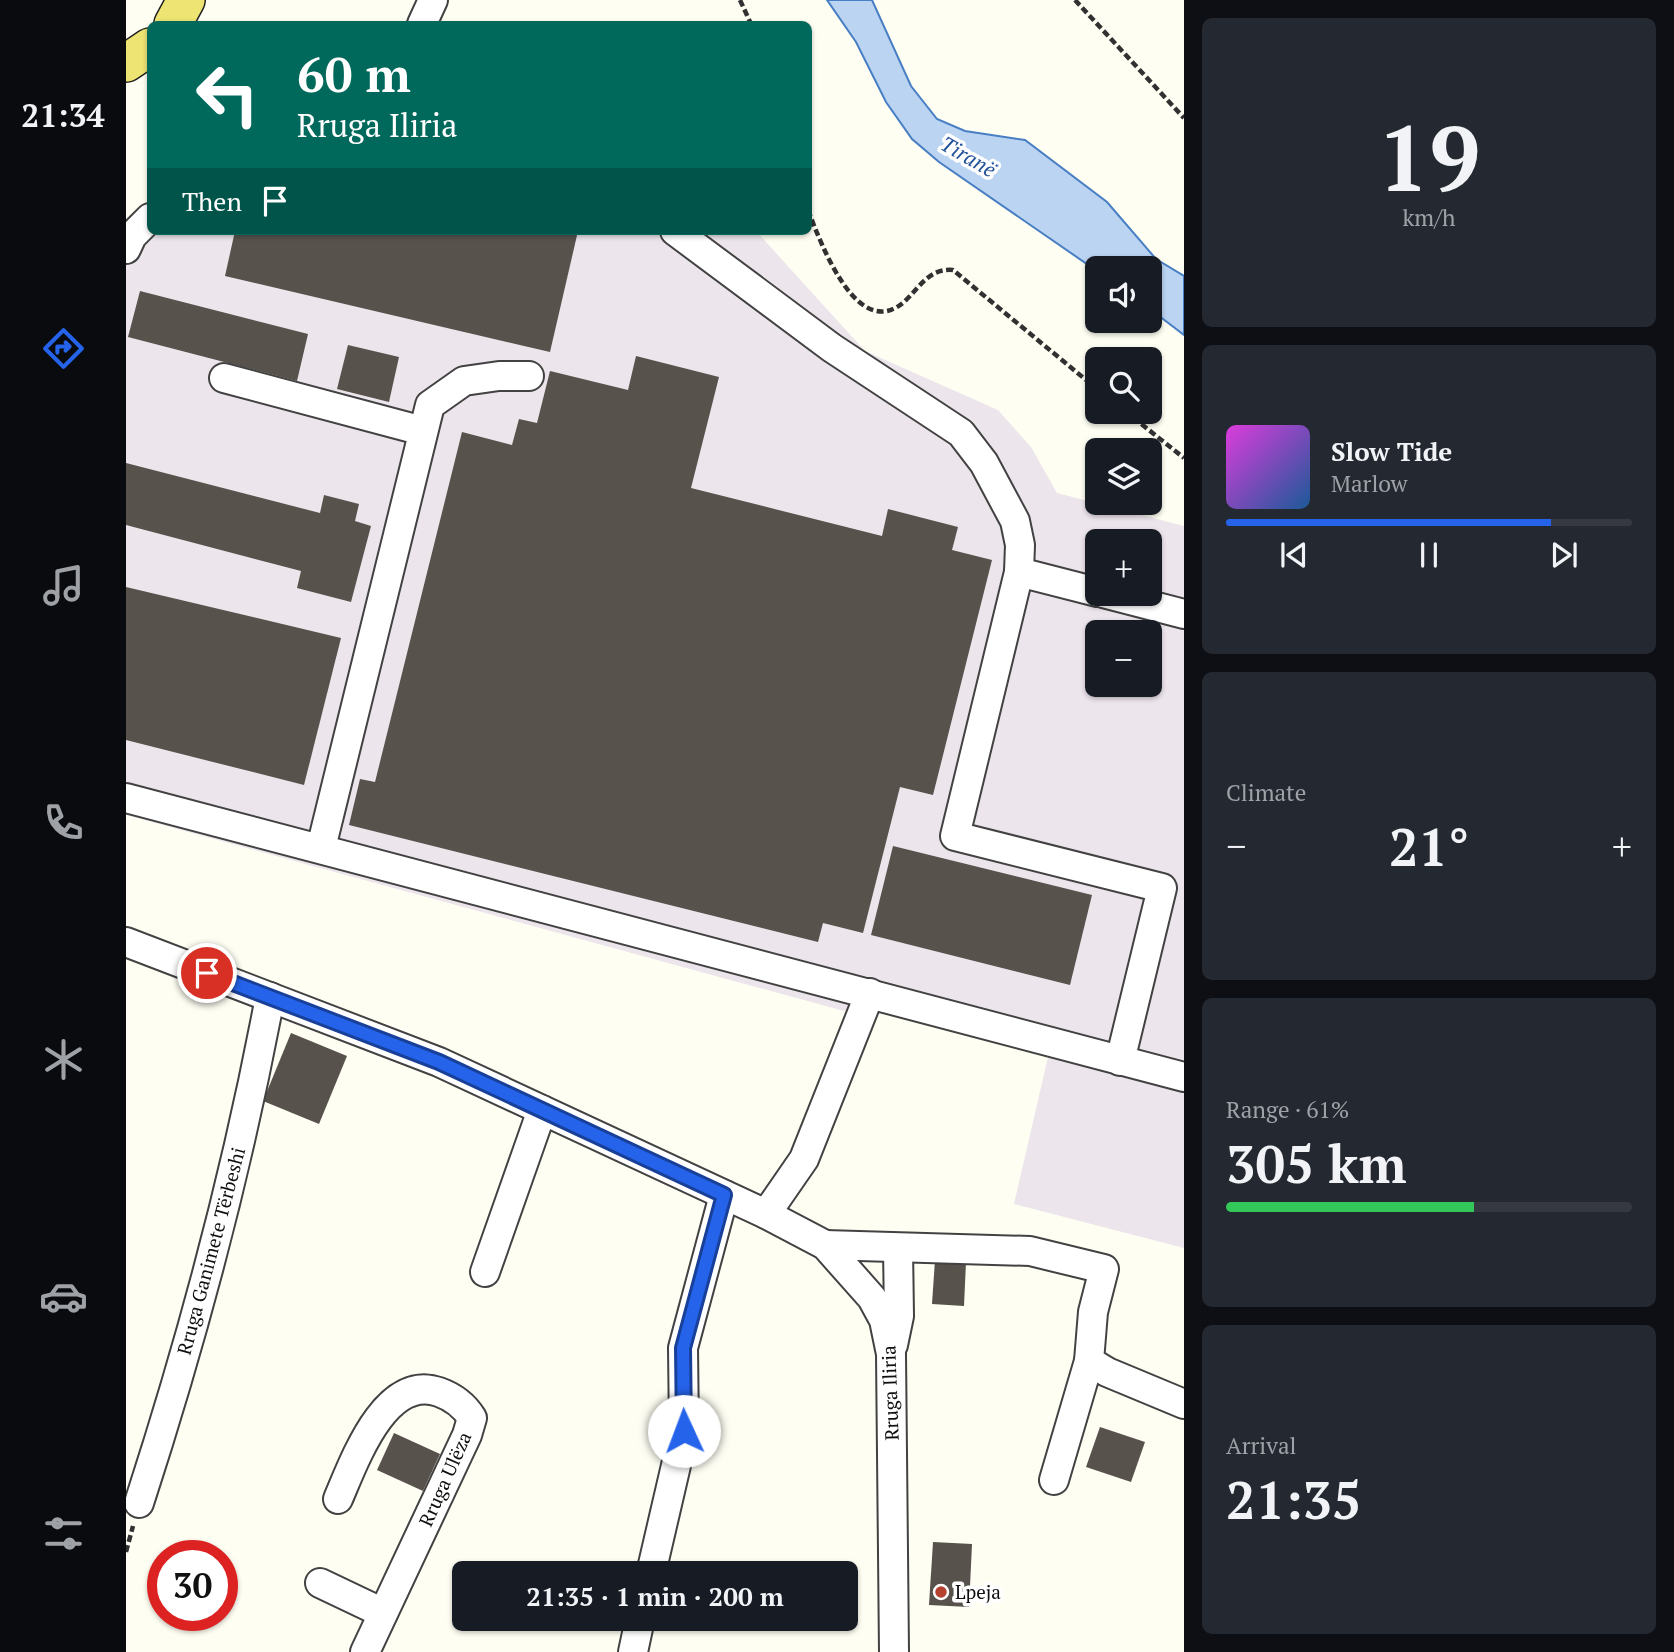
<!DOCTYPE html>
<html lang="en">
<head>
<meta charset="utf-8">
<style>
  body { margin:0; font-family:"PT Serif",serif; background:#242831; color:#f1f3f6; height:100vh; display:flex; flex-direction:column; font-size:26px; white-space:nowrap }
  * { box-sizing:border-box; margin:0 }
  p { font-size:23px; color:#9ea1a6 }
  .icon { flex:none; width:38px; height:38px; fill:none; stroke:currentColor; stroke-width:2; stroke-linecap:round; stroke-linejoin:round }
  .map { position:relative; flex:1; overflow:hidden }
  .side { display:flex; flex-direction:column; gap:18px; padding:18px; background:#0d0f14; width:490px }
  .side>* { flex:none }
  .top-card { position:absolute; left:21px; top:21px; width:665px; height:214px; border-radius:10px; box-shadow:0 2px 5px #0004; background:#00695c; color:#fff; overflow:hidden }
  .buttons { position:absolute; left:959px; top:256px; display:grid; gap:14px }
  .buttons a { display:grid; place-items:center; width:77px; height:77px; border-radius:10px; background:#171b24; box-shadow:0 2px 5px #0004; font-size:35px }
  .speed { position:absolute; left:21px; top:1540px; display:flex; gap:14px; font-size:35px; font-weight:700; text-align:center }
  .speed>* { display:grid; place-content:center; width:91px; height:91px; border-radius:50%; background:#171b24; box-shadow:0 2px 5px #0004; line-height:1 }
  .speed .limit { border:10px solid #d22; background:#fff; color:#111 }
  .pin { position:absolute; display:grid; place-items:center; width:60px; height:60px; color:#fff; margin:-30px; border:4px solid #fff; border-radius:50%; box-shadow:0 2px 7px #0007 }
  .me { position:absolute; width:77px; margin:-38px; rotate:358deg; stroke-linejoin:round; filter:drop-shadow(0 0 5px #0008) }
  .turn { display:flex; align-items:center; gap:24px; height:147px; padding:0 35px; font-size:32px }
  .turn .icon { width:91px; height:91px; stroke-width:2.5 }
  .turn b { display:block; font-size:49px; line-height:60px }
  .then { display:flex; align-items:center; height:66px; padding:0 35px; background:#0003; gap:14px; font-size:26px }
  .big { font-size:52px; font-weight:600; line-height:1.1 }
  .side .widget { flex:1; display:flex; flex-direction:column; justify-content:center; gap:10px; min-width:0; padding:0 24px; border-radius:10px; background:#242831 }
  .side .dial { align-items:center; gap:0 }
  .dial b { font-size:91px; line-height:1 }
  .song { display:flex; align-items:center; gap:21px }
  .cover { width:84px; height:84px; border-radius:10px; background:linear-gradient(135deg,hsl(300 70% 55%),hsl(210 70% 35%)) }
  .played { height:7px; border-radius:4px; background:linear-gradient(90deg,#2563eb 80%,#363941 80%) }
  .keys { display:flex; justify-content:space-around; direction:ltr }
  .heat { display:flex; justify-content:space-between; align-items:center; font-size:38px; direction:ltr }
  .charge { height:10px; border-radius:5px; background:linear-gradient(90deg,#34c759 61%,#363941 0) }
  .trip { position:absolute; left:326px; top:1561px; width:406px; height:70px; border-radius:10px; background:#171b24; box-shadow:0 2px 5px #0004; font-weight:600; line-height:70px; text-align:center }
  main { display:flex; flex:1; min-height:0 }
  .menu { display:flex; flex-direction:column; width:126px; justify-content:space-around; align-items:center; background:#090b0e; color:#9ea1a6 }
  .menu .icon { width:49px; height:49px }
  .menu .current { color:#2563eb }
  .menu b { font-size:32px; color:#f1f3f6 }
  .map>svg:first-child { display:block }
</style>
</head>
<body>
<main>
<nav class="menu">
<b>21:34</b>
<svg class="icon current" aria-label="directions" viewBox="0 0 24 24"><path d="M12 3l9 9-9 9-9-9zM9 14v-3h6M13 9l2 2-2 2"/></svg>
<svg class="icon" aria-label="music" viewBox="0 0 24 24"><path d="M9 18V5l10-2v13"/><circle cx="6" cy="18" r="3"/><circle cx="16" cy="16" r="3"/></svg>
<svg class="icon" aria-label="phone" viewBox="0 0 24 24"><path d="M5 4h4l2 5-3 2q2 4 5 5l2-3 5 2v4C11 20 4 13 5 4z"/></svg>
<svg class="icon" aria-label="climate" viewBox="0 0 24 24"><path d="M12 3v18M4 7l16 10M4 17L20 7"/></svg>
<svg class="icon" aria-label="car" viewBox="0 0 24 24"><path d="M5 17H2v-5l4-1 3-4h7l3 4 3 1v5h-3M9 17h6M6 11h13"/><circle cx="7" cy="17" r="2"/><circle cx="17" cy="17" r="2"/></svg>
<svg class="icon" aria-label="filters" viewBox="0 0 24 24"><path d="M4 7h16M4 17h16"/><circle cx="9" cy="7" r="2"/><circle cx="15" cy="17" r="2"/></svg>
</nav>
<div class="map">
<svg width="1058" height="1652" viewBox="0 0 1058 1652">
  <rect width="100%" height="100%" fill="#fefef3"/>
  <!-- industrial -->
  <path fill="#ede5ec" fill-rule="evenodd" d="M 24,231 L 630,231 L 739,351 L 872,410 L 905,447 L 931,493 L 1058,526 L 1058,1248 L 888,1204 L 925,1044 L 745,993 L 718,1011 L 0,815 L 0,249 ZM 971,541 L 1024,541 L 1024,593 L 971,593 ZM 971,632 L 1024,632 L 1024,684 L 971,684 Z"/>
  <!-- water -->
  <polygon fill="#bbd4f2" stroke="#487ec3" stroke-width="2" points="701,0 746,0 785,86 811,119 839,131 899,140 981,202 1030,259 1058,276 1058,335 1024,309 1024,268 971,268 971,271 813,162 786,139 760,102 730,42"/>
  <!-- building -->
  <g fill="#57524c">
    <polygon points="109,231 452,231 424,352 99,276"/>
    <polygon points="14,291 182,334 171,381 2,337"/>
    <polygon points="222,345 273,357 263,402 211,389"/>
    <polygon points="510,356 593,377 565,488 756,536 762,509 832,527 826,550 866,560 807,795 774,787 737,933 697,923 692,942 223,825 234,779 249,782 336,432 386,445 393,419 411,423 424,371 502,390"/>
    <polygon points="0,463 194,513 198,495 233,504 229,521 245,526 225,602 171,588 175,571 0,525"/>
    <polygon points="0,587 215,638 178,785 0,740"/>
    <polygon points="767,846 966,895 944,985 745,935"/>
    <polygon points="165,1033 221,1056 193,1124 137,1101"/>
    <polygon points="809,1260 840,1262 838,1306 806,1304"/>
    <polygon points="974,1427 1019,1442 1005,1482 960,1467"/>
    <polygon points="268,1433 314,1454 297,1491 251,1470"/>
    <polygon points="807,1542 846,1544 843,1607 803,1605"/>
  </g>
  <g fill="none" stroke-linecap="round" stroke-linejoin="round">
    <defs>
      <g id="minor">
        <polyline points="296,24 307,0"/>
        <polyline points="549,231 706,348 835,433 858,463 889,521 894,545 893,572 971,592"/>
        <polyline points="0,249 6,236 24,218"/>
        <polyline points="98,378 297,431"/>
        <polyline points="893,572 829,836 1036,888 994,1061"/>
        <polyline points="977,593 1058,614"/>
        <polyline points="0,798 1058,1077"/>
        <polyline points="195,848 304,405 338,381 373,376 403,376"/>
        <polyline points="0,942 313,1062 640,1214 699,1245 746,1298 758,1320 765,1354 768,1652"/>
        <polyline points="640,1214 678,1159 744,993"/>
        <polyline points="699,1245 904,1251 978,1269 967,1312 963,1361 981,1372 1058,1404"/>
        <polyline points="359,1272 416,1110"/>
        <polyline points="767,1345 773,1316 772,1248"/>
        <polyline points="928,1480 963,1361"/>
        <path d="M 212,1499 C 228,1462 259,1373 313,1392 C 327,1397 338,1405 346,1418 L 341,1435 L 239,1652"/>
        <path d="M 13,1503 C 67,1337 112,1168 144,997"/>
        <polyline points="525,1573 558,1431 557,1348 598,1195"/>
        <polyline points="194,1583 257,1613"/>
        <polyline points="507,1652 514,1619"/>
      </g>
      <g id="major">
        <polyline points="47,24 60,0"/>
        <polyline points="0,63 24,47"/>
      </g>
    </defs>
    <!-- minor casing -->
    <use href="#minor" stroke="#424242" stroke-width="32"/>
    <!-- major casing -->
    <use href="#major" stroke="#202020" stroke-width="40"/>
    <!-- path -->
    <g stroke="#313131" stroke-width="4.5" stroke-dasharray="7 3.5" stroke-linecap="butt">
      <polyline points="614,0 625,24"/>
      <polyline points="949,0 1058,118"/>
      <path d="M 682,210 C 695,244 732,344 779,301 C 794,287 803,268 827,270 L 971,389"/>
      <polyline points="999,411 1058,458"/>
      <polyline points="0,1552 7,1526"/>
    </g>
    <!-- minor -->
    <use href="#minor" stroke="#fff" stroke-width="28"/>
    <!-- major -->
    <use href="#major" stroke="#eee473" stroke-width="37"/>
  </g>
  <g fill="none" stroke-linecap="round" stroke-linejoin="round">
    <defs>
      <polyline id="route" points="81,973 313,1062 598,1195 557,1348 558,1431"/>
    </defs>
    <!-- route casing -->
    <use href="#route" stroke="#184099" stroke-width="18"/>
    <!-- route -->
    <use href="#route" stroke="#2563eb" stroke-width="12"/>
  </g>
  <!-- markers -->
  <circle fill="#b54131" stroke="#fff" stroke-width="2.5" cx="815" cy="1592" r="7"/>
  <g text-anchor="middle" stroke-width="7" stroke-linejoin="round" paint-order="stroke">
    <!-- street labels -->
    <g font-size="19" fill="#0f0f0f" stroke="#fff">
      <text transform="translate(85 1251) rotate(-75)" y="7">Rruga Ganimete Tërbeshi</text>
      <text transform="translate(764 1393) rotate(-92)" y="7">Rruga Iliria</text>
      <text transform="translate(319 1479) rotate(-66)" y="7">Rruga Ulëza</text>
    </g>
    <!-- poi labels -->
    <g font-size="19" fill="#0f0f0f" stroke="#fff" text-anchor="start">
      <text x="829" y="1599">Lpeja</text>
    </g>
    <!-- water labels -->
    <g font-size="21" font-style="italic" fill="#215198" stroke="#fff">
      <text transform="translate(842 157) rotate(30)" y="7">Tiranë</text>
    </g>
  </g>
</svg>
<div class="buttons">
<a><svg class="icon" aria-label="sound" viewBox="0 0 24 24"><path d="M4 9h4l5-4v14l-5-4H4zM17 9q2 3 0 6"/></svg></a>
<a><svg class="icon" aria-label="search" viewBox="0 0 24 24"><circle cx="10" cy="10" r="6"/><path d="M15 15l6 6"/></svg></a>
<a><svg class="icon" aria-label="layers" viewBox="0 0 24 24"><path d="M12 4l9 5-9 5-9-5zM3 14l9 5 9-5"/></svg></a>
<a>+</a>
<a>−</a>
</div>
<div class="speed"><div class="limit">30</div></div>
<div class="pin" style="left:81px;top:973px;background:#d93025"><svg class="icon" aria-label="arrive" viewBox="0 0 24 24"><path d="M6 21V4h12l-3 4 3 4H6"/></svg></div>
<svg class="me" style="left:558px;top:1431px" viewBox="-20 -20 40 40"><circle r="19" fill="#fff"/><path d="M0-13L10 11 0 6-10 11z" fill="#2563eb"/></svg>
<div class="trip">21:35 · 1 min · 200 m</div>
<div class="top-card">
<div class="turn"><svg class="icon" aria-label="left" viewBox="0 0 24 24"><path d="M17 20v-9H6M10 6l-5 5 5 5"/></svg><div><b>60 m</b>Rruga Iliria</div></div>
<div class="then">Then<svg class="icon" aria-label="arrive" viewBox="0 0 24 24"><path d="M6 21V4h12l-3 4 3 4H6"/></svg></div>
</div>
</div>
<section class="side">
<div class="widget dial"><b>19</b><p>km/h</p></div>
<div class="widget">
<div class="song"><i class="cover"></i><div><b>Slow Tide</b><p>Marlow</p></div></div>
<div class="played"></div>
<div class="keys"><svg class="icon" aria-label="previous" viewBox="0 0 24 24"><path d="M18 5L8 12l10 7zM5 5v14"/></svg><svg class="icon" aria-label="pause" viewBox="0 0 24 24"><path d="M8 5v14M16 5v14"/></svg><svg class="icon" aria-label="next" viewBox="0 0 24 24"><path d="M6 5l10 7-10 7zM19 5v14"/></svg></div>
</div>
<div class="widget"><p>Climate</p>
<div class="heat"><a>−</a><b class="big">21°</b><a>+</a></div>
</div>
<div class="widget"><p>Range · 61%</p><b class="big">305 km</b><div class="charge"></div></div>
<div class="widget"><p>Arrival</p><b class="big">21:35</b></div>
</section>
</main>
</body>
</html>
